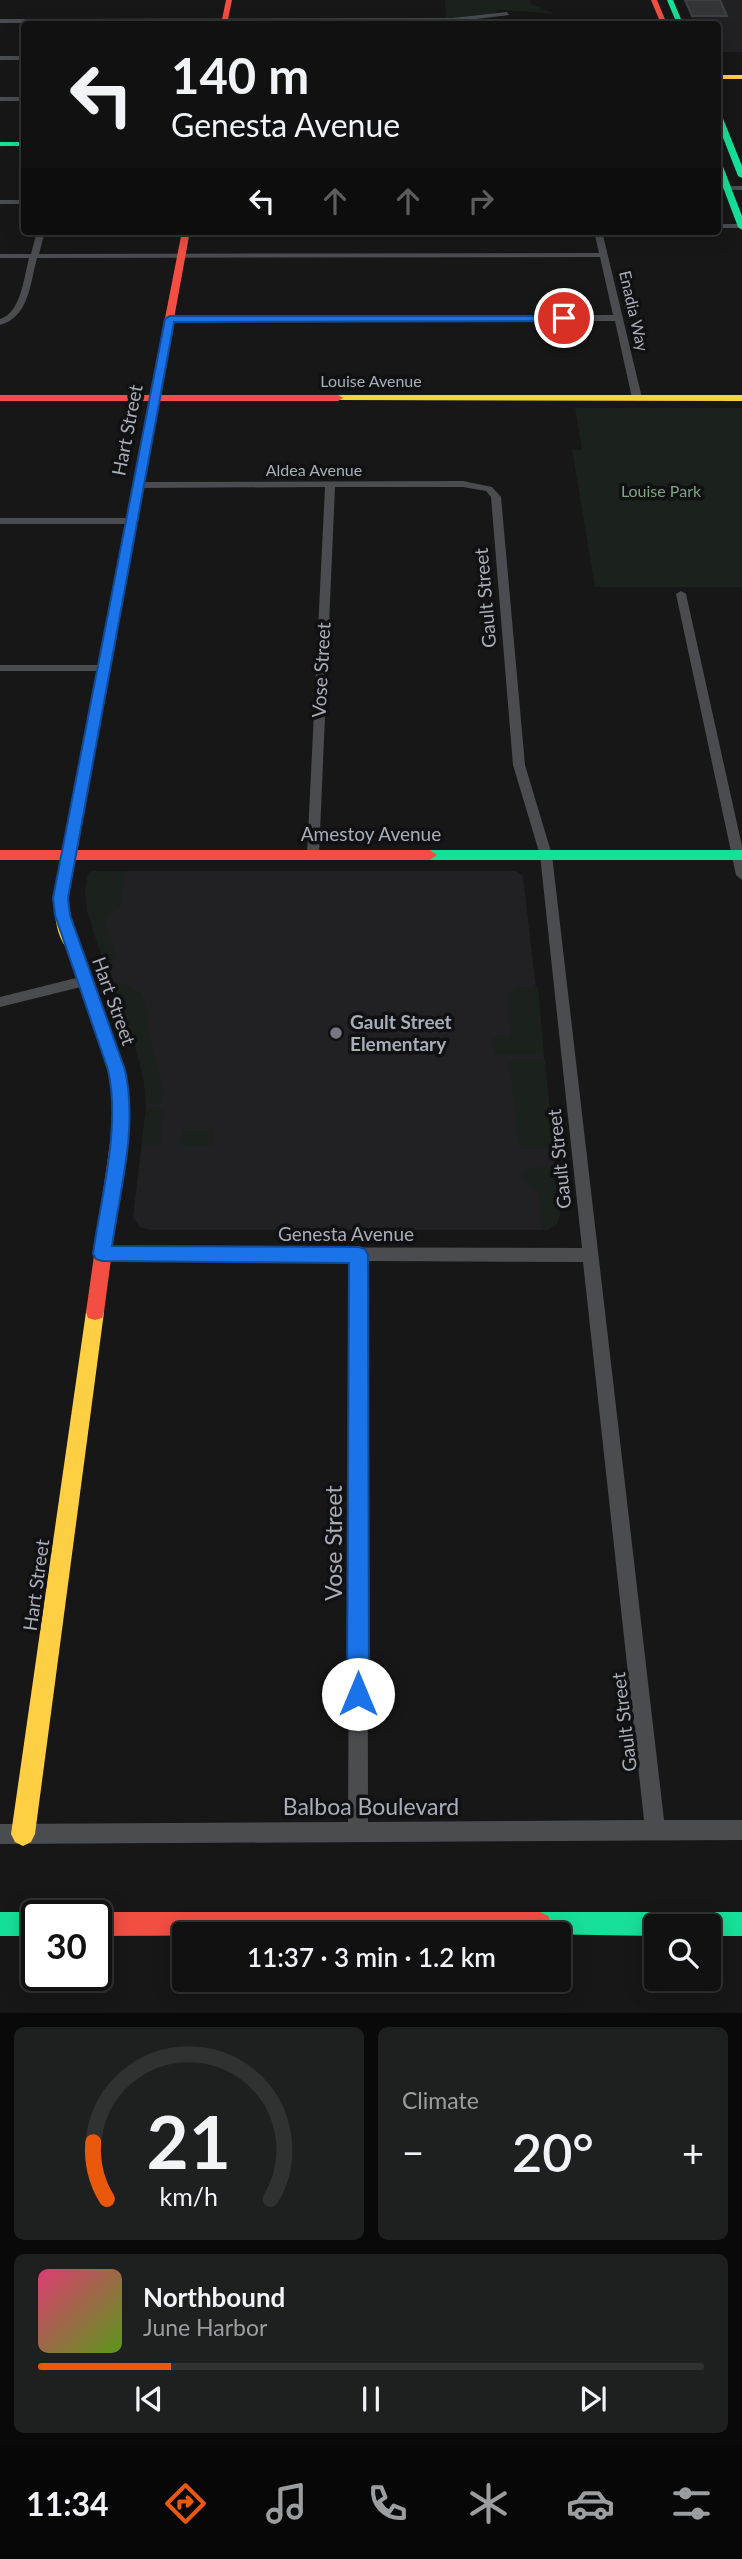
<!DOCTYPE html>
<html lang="en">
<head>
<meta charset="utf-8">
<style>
  body { margin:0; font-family:Lato,sans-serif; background:#1e1f1f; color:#f1f3f6; height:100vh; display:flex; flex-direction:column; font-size:26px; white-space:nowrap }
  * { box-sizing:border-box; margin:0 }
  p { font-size:23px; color:#9c9d9f }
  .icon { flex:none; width:38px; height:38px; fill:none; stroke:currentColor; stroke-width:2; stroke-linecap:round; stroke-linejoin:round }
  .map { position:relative; height:2013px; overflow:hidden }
  .side { display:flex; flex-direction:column; gap:14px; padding:14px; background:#090909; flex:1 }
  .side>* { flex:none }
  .hud { position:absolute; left:21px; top:21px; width:700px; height:214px; border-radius:7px; box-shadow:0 4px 18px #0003,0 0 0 2px #303131; background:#111; color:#f1f3f6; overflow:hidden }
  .buttons { position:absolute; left:644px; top:1914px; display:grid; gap:14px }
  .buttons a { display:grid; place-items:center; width:77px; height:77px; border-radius:7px; background:#111; box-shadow:0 4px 18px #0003,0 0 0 2px #303131; font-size:35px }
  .speed { position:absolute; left:21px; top:1900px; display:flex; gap:14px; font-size:35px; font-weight:700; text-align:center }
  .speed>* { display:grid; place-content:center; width:91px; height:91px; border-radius:50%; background:#111; box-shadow:0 4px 18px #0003,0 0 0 2px #303131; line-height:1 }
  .speed .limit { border:4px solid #111; border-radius:10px; background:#fff; color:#111 }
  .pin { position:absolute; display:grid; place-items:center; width:60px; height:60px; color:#fff; margin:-30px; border:4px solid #fff; border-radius:50%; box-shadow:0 2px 7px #0007 }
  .me { position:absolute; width:77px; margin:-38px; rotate:0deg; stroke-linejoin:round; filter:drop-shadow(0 0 5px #0008) }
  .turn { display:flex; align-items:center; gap:24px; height:147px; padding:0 35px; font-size:32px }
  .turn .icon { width:91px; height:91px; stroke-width:2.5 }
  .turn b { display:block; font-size:49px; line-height:60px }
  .lanes { display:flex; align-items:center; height:66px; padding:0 35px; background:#0003; justify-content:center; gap:35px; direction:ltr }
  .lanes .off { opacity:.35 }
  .big { font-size:52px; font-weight:600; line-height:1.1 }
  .side .widget { flex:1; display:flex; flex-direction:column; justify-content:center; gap:10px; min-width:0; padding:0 24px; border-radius:10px; background:#1e1f1f }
  .side .dial { align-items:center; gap:0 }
  .dial svg { height:182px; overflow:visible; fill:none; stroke:#303131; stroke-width:7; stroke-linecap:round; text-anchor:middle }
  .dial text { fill:#f1f3f6; stroke:none }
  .song { display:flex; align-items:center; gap:21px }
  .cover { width:84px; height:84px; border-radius:10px; background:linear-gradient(135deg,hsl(340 70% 55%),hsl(90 70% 35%)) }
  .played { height:7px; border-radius:4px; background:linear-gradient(90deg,#ea580c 20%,#303131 20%) }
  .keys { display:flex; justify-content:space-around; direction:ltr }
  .heat { display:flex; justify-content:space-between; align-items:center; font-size:38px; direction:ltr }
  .side .tiles { flex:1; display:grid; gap:14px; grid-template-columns:1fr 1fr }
  .widget:last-child { grid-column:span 2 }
  .trip { position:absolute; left:172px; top:1922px; width:399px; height:70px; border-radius:7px; background:#111; box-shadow:0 4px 18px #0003,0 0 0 2px #303131; font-weight:600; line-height:70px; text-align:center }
  .tabs { display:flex; height:112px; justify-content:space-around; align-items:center; background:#070707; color:#9c9d9f }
  .tabs .icon { width:49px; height:49px }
  .tabs .active { color:#ea580c }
  .tabs b { font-size:32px; color:#f1f3f6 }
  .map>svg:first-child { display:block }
</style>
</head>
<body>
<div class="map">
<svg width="742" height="2013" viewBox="0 0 742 2013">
  <rect width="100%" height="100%" fill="#171717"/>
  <!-- built -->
  <g fill="#212124">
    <polygon points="684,0 742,0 742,52 718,52 718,24 695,24"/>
    <polygon points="92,871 516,871 523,876 555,1153 560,1214 557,1224 547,1230 149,1230 140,1227 133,1217 146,1108 145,1081 139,1056 87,911 85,893 88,874"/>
  </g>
  <!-- green -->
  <g fill="#1b211c">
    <polygon points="445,0 530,0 531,4 555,14 502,10 492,14 446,19"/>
    <polygon points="575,408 742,408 742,587 595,587 572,450 582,450"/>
    <path d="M 92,871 L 125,871 L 120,906 L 104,921 L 117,956 L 106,967 C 95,936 82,907 88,874 Z"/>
    <path d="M 115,981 L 141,993 L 149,1010 L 147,1026 L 163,1089 L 162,1103 L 146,1104 C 144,1061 126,1022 112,982 Z"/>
    <polygon points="514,987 538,987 544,1054 494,1054 493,1037 511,1037 508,991 514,991"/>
    <polygon points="509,1060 545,1060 553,1146 519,1147"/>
    <polygon points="146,1108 163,1108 160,1145 141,1145"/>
    <polygon points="183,1129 214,1129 213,1146 181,1146"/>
    <path d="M 531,1167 L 556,1167 C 558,1186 570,1230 542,1230 L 538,1189 C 529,1187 524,1182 523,1173 Z"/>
  </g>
  <!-- building -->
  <polygon fill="#343537" stroke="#3f4043" stroke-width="2" points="685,0 720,0 727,16 692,16"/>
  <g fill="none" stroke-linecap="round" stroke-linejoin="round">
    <!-- street -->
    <g fill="#4b4c50" fill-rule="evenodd">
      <polygon points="507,12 509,15 452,22 0,23 0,19 452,18"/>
      <rect x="0" y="56" width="24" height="4"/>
      <rect x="0" y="97" width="24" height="4"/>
      <polygon points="727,186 742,186 742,190 724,190 723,188"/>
      <rect x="0" y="200" width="24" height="4"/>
      <rect x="718" y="224" width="24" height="4"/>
      <path d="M 37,231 L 45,231 L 39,254 L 599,253 L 594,231 L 602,231 L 642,398 L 637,401 L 632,398 L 615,321 L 170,322 L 166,319 L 170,316 L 613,315 L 600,257 L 37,258 C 30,284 29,317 0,325 L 0,319 C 21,313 24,277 29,258 L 0,258 L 0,254 L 31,254 Z"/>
      <path d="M 463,481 L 492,487 L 501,497 L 525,765 L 552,855 L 664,1820 L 742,1820 L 742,1840 L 0,1844 L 0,1824 L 348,1822 L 351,1261 L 102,1261 L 96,1259 L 94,1254 L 96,1249 L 102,1247 L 582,1248 L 540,855 L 513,765 L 491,497 L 486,491 L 463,487 L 335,487 L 319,855 L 313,859 L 307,855 L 325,487 L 138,488 L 133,485 L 138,482 ZM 367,1261 L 583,1262 L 644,1820 L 368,1822 Z"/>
      <polygon points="0,518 130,518 135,521 130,524 0,524"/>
      <polygon points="681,591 686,594 742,846 742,880 736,875 676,594"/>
      <polygon points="0,665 103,665 109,668 103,671 0,671"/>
      <polygon points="84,976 89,977 91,981 89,985 0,1007 0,997"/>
    </g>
    <!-- fast -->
    <g fill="#16e098" fill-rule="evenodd">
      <polygon points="667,0 673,0 683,24 677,24"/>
      <polygon points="718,114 722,116 742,166 742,178 738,176 718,125"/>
      <rect x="0" y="142" width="24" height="4"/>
      <polygon points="718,162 722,164 742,216 742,230 738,227 718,174"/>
      <polygon points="430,850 742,850 742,860 430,860 423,855"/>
      <polygon points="0,1912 37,1912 46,1916 37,1916 37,1936 0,1936"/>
      <polygon points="540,1912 742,1912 742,1936 709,1936 709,1927 656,1927 656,1936 535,1934 528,1924 532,1916"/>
    </g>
    <!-- slow -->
    <g fill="#ffcf43" fill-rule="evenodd">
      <rect x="718" y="75" width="24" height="4"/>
      <polygon points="338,395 742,395 742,401 334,400 333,398"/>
      <path d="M 106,654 L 112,658 L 68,898 L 69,916 L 81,946 L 73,952 C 57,946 54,913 54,898 L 100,658 Z"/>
      <polygon points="95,1304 102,1306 104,1312 35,1834 31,1842 23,1846 15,1842 11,1834 86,1312 88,1306"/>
    </g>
    <!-- jam -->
    <g fill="#f24e42" fill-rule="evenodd">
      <polygon points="226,0 232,0 227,24 221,24"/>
      <polygon points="651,0 657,0 667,24 661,24"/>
      <polygon points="182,231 190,231 160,395 338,395 343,398 338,401 159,401 112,658 106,662 100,658 149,401 0,401 0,395 150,395"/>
      <polygon points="0,850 430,850 437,855 430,860 0,860"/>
      <polygon points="73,940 81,946 125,1070 130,1115 104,1312 102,1318 95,1320 88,1318 86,1312 114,1115 109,1070 65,946"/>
      <polygon points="96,1912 540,1912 548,1916 552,1924 545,1934 96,1936 96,1916 87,1916"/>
    </g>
  </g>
  <!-- route -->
  <path fill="#1a73e8" stroke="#114b97" stroke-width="2" d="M 170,316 L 564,316 L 569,318 L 564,321 L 174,322 L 68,898 L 70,915 L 125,1070 C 138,1127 120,1189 112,1246 L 359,1247 L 365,1249 L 368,1255 L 369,1694 L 366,1701 L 358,1705 L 350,1701 L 347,1694 L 349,1263 L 102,1261 L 96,1259 L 93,1254 C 101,1196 121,1127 108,1070 L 55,915 L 53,898 L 165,319 Z"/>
  <!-- markers -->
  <circle fill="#757880" stroke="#111113" stroke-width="2.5" cx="336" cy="1033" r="7"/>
  <g text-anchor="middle" stroke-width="7" stroke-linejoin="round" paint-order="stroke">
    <!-- far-street labels -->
    <g font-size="16" fill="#a8adb8" stroke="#111113">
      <text transform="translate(634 311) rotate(77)" y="6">Enadia Way</text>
      <text x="371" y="387">Louise Avenue</text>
      <text x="314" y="476">Aldea Avenue</text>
    </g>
    <!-- far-park labels -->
    <g font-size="16" fill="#7fa381" stroke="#111113">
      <text x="661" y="497">Louise Park</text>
    </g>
    <!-- street labels -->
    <g font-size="19" fill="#a8adb8" stroke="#111113">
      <text transform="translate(127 430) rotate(-79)" y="7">Hart Street</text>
      <text transform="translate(485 598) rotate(-95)" y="7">Gault Street</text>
      <text transform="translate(321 670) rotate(-87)" y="7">Vose Street</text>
      <text x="371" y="841">Amestoy Avenue</text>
      <text transform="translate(114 1001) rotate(70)" y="7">Hart Street</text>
      <text transform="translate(559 1159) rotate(-96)" y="7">Gault Street</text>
      <text x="346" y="1241">Genesta Avenue</text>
      <text transform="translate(36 1585) rotate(-82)" y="7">Hart Street</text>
      <text transform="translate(624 1722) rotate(-97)" y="7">Gault Street</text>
    </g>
    <!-- poi labels -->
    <g font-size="19" font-weight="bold" fill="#a8adb8" stroke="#111113" text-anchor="start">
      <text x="350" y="1029">Gault Street<tspan x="350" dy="22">Elementary</tspan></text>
    </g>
    <!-- near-street labels -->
    <g font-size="23" fill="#a8adb8" stroke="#111113">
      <text transform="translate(334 1543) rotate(-90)" y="8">Vose Street</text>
      <text x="371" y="1815">Balboa Boulevard</text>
    </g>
  </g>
</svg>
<div class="buttons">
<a><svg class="icon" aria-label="search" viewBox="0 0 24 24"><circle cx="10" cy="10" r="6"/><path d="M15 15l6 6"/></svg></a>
</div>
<div class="speed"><div class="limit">30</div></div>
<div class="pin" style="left:564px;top:318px;background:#d93025"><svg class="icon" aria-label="arrive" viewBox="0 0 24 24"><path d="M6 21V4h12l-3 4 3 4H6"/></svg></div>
<svg class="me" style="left:358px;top:1694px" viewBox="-20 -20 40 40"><circle r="19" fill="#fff"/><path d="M0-13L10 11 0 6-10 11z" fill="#1a73e8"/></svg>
<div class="trip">11:37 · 3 min · 1.2 km</div>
<div class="hud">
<div class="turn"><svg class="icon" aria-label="left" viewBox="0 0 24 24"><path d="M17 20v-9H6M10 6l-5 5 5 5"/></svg><div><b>140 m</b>Genesta Avenue</div></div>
<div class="lanes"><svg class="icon" aria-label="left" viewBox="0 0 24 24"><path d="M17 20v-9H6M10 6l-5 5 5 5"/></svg><svg class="icon off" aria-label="ahead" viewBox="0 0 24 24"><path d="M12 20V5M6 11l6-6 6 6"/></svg><svg class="icon off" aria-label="ahead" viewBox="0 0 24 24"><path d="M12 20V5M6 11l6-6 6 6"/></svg><svg class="icon off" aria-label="right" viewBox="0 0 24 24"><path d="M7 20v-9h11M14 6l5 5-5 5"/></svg></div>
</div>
</div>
<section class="side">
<div class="tiles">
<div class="widget dial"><svg viewBox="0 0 100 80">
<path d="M14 69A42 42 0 1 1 86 69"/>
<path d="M14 69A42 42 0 0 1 8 44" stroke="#ea580c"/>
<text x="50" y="56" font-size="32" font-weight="700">21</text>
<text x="50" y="72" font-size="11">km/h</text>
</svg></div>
<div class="widget"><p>Climate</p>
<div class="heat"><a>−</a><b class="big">20°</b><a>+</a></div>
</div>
<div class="widget">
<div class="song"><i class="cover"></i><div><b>Northbound</b><p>June Harbor</p></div></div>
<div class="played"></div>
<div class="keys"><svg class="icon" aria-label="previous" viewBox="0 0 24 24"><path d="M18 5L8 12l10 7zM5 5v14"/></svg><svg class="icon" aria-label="pause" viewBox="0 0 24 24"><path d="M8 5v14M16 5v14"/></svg><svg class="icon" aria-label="next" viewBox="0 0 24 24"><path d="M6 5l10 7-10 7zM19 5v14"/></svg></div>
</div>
</div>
</section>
<nav class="tabs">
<b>11:34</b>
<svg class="icon active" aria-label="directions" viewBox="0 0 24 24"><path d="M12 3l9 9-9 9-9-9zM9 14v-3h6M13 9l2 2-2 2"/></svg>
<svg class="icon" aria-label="music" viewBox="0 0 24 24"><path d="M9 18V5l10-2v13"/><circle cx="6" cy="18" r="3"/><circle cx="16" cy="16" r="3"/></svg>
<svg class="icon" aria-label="phone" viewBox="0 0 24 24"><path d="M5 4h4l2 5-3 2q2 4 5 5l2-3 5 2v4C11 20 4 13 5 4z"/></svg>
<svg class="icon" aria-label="climate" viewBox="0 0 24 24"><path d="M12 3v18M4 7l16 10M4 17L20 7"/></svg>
<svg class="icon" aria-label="car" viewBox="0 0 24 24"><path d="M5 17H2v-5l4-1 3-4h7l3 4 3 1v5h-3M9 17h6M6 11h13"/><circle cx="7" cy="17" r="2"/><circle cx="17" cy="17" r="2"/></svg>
<svg class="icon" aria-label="filters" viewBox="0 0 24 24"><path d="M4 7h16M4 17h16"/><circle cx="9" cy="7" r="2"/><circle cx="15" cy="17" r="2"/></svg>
</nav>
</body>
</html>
